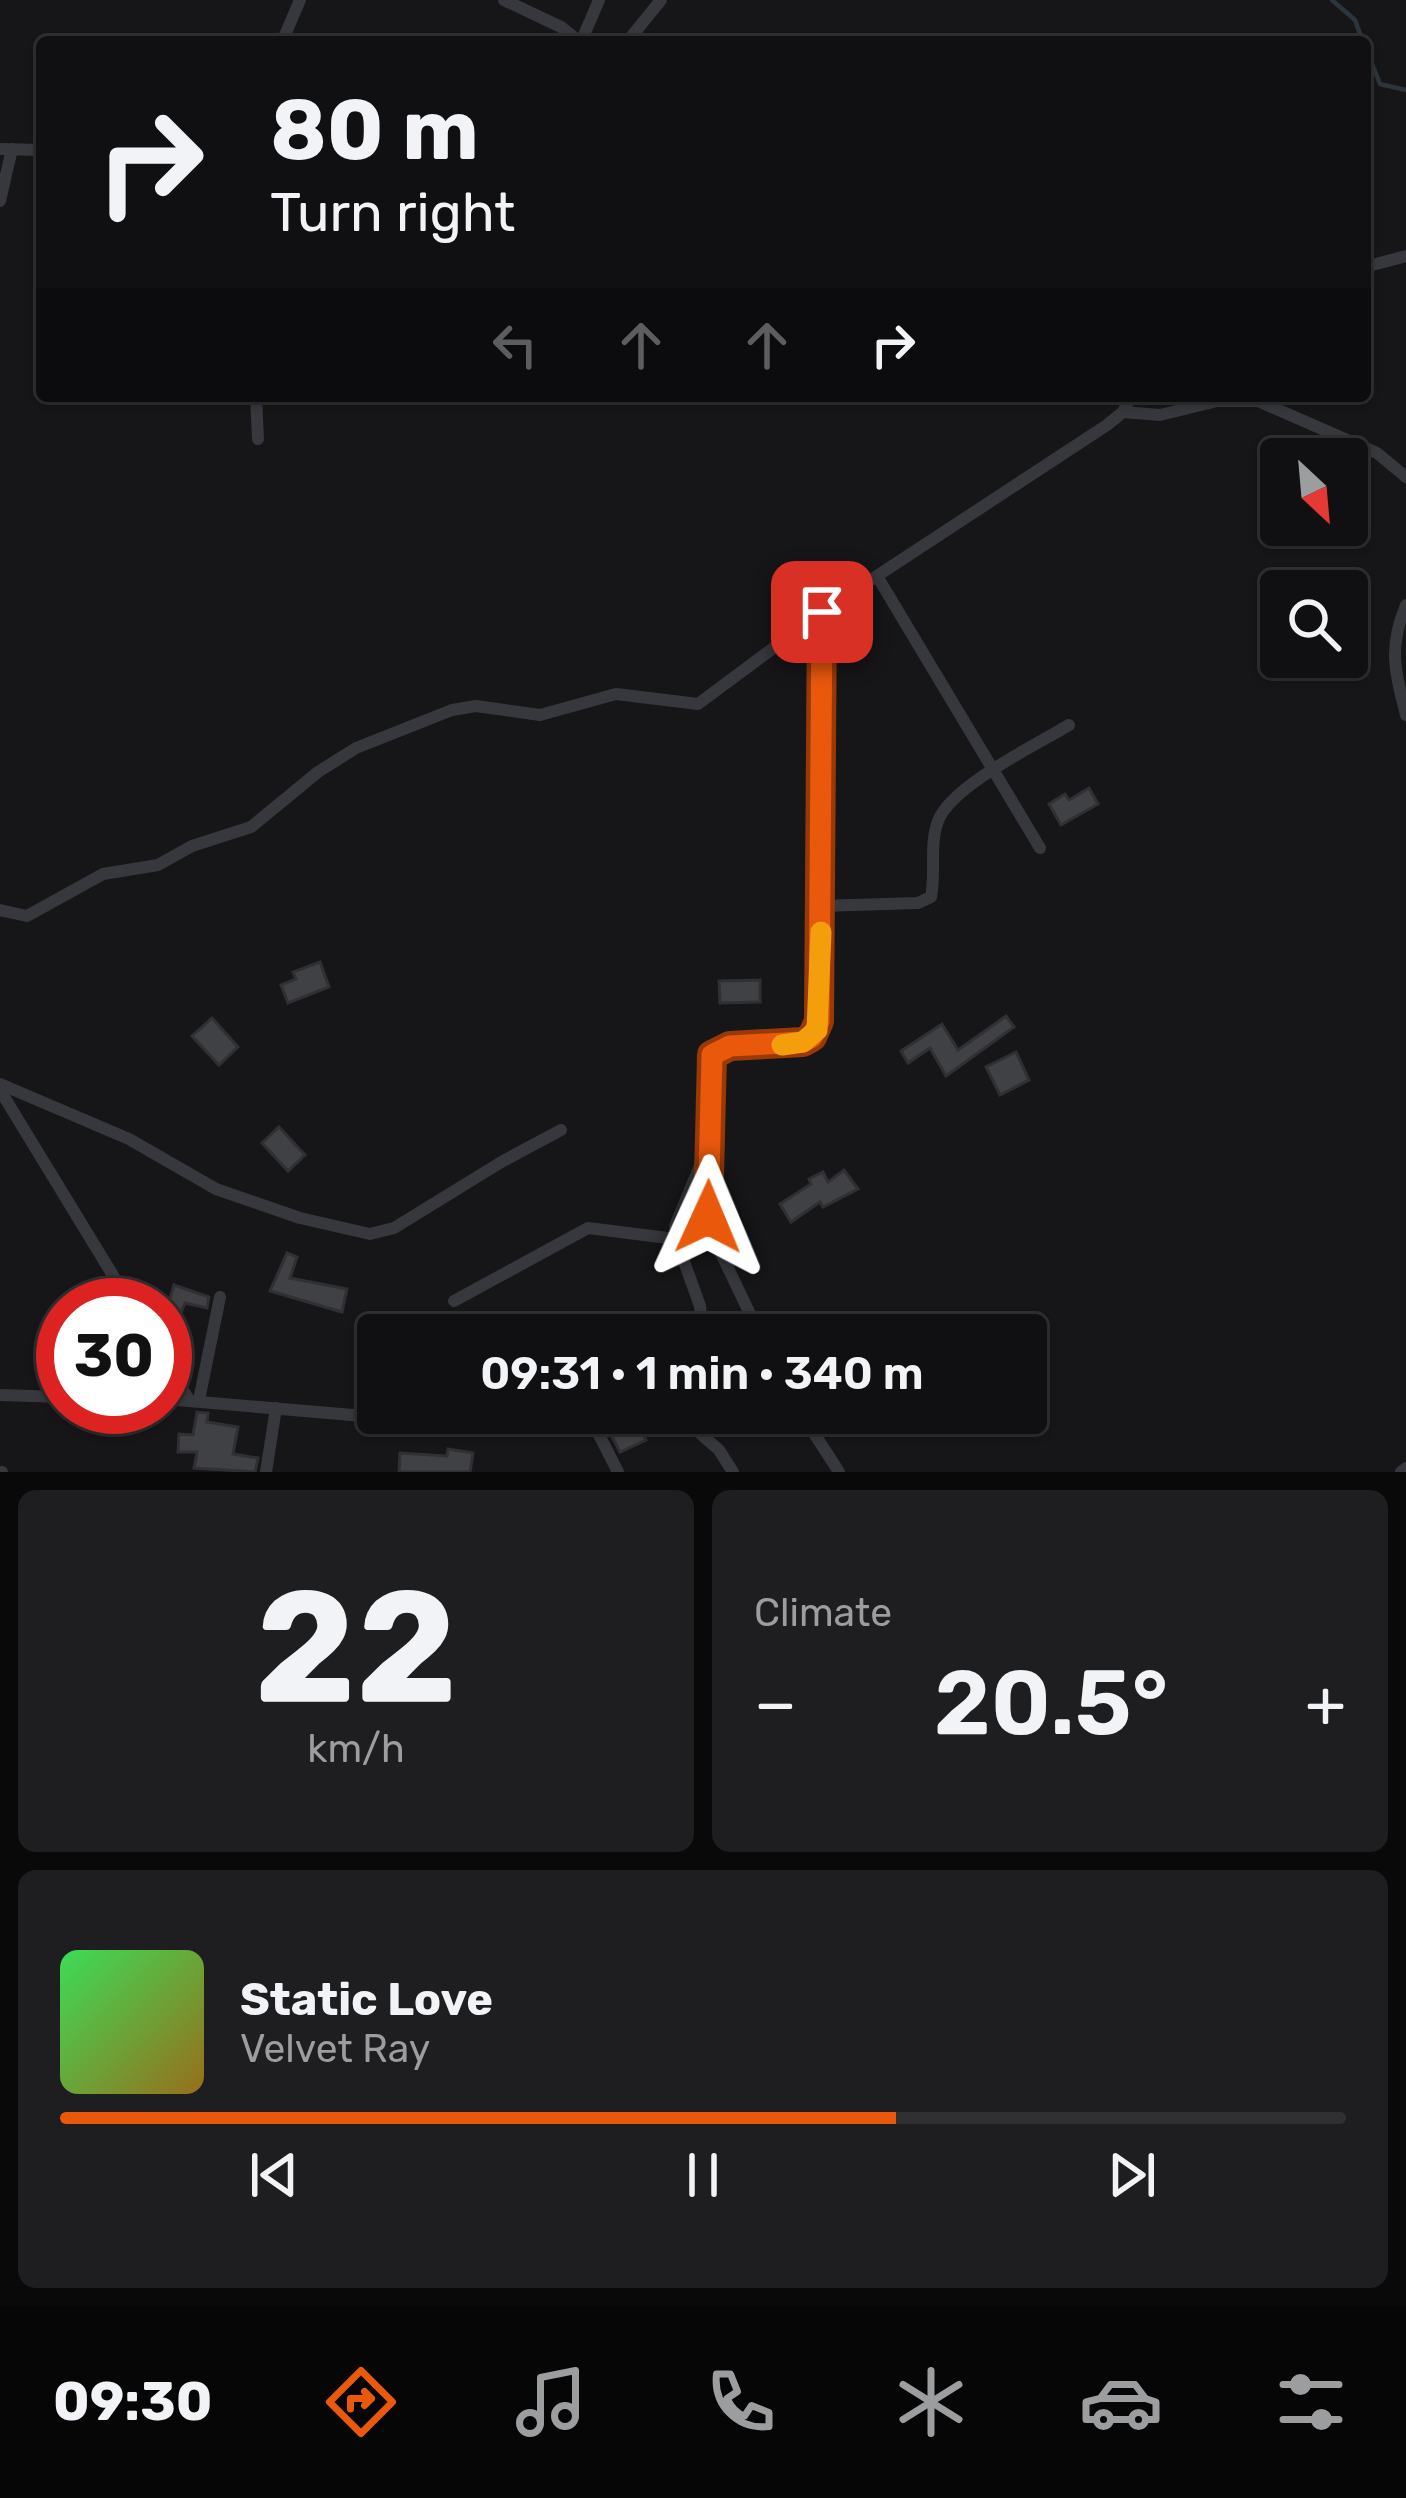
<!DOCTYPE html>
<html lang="en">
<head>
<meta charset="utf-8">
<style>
  body { margin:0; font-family:Rubik,sans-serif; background:#1e1e20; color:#f1f3f6; height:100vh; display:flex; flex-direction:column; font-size:45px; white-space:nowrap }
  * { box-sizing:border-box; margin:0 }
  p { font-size:39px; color:#9c9d9f }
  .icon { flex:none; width:66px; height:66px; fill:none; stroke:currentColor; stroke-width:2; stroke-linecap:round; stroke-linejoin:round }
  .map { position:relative; height:1472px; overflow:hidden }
  .side { display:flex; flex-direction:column; gap:18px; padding:18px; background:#09090a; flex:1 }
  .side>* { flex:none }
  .guide { position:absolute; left:36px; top:36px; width:1335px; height:366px; border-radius:12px; box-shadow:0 3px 9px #0004,0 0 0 3px #303032; background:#101012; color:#f1f3f6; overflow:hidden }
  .needle { width:78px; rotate:154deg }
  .tools { position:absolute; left:1260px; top:438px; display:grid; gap:24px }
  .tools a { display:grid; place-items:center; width:108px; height:108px; border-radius:12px; background:#101012; box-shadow:0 3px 9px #0004,0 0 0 3px #303032; font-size:60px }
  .speed { position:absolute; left:36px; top:1278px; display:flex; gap:24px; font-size:60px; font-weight:700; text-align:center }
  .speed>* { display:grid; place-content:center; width:156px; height:156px; border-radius:50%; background:#101012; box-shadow:0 3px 9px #0004,0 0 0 3px #303032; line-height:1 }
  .speed .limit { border:18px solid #d22; background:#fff; color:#111 }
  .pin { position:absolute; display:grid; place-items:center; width:102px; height:102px; color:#fff; margin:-51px; border-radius:24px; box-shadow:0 6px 18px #0006 }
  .me { position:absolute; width:132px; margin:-66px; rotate:1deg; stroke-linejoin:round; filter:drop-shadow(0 0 9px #0008) }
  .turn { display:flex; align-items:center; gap:42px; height:252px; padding:0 36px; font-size:54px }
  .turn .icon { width:156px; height:156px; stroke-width:2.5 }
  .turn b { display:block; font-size:84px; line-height:102px }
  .lanes { display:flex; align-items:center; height:114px; padding:0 36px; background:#0003; justify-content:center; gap:60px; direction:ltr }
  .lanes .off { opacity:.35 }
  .big { font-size:90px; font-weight:600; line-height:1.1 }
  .side .widget { flex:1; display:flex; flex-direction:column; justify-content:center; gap:18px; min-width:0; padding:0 42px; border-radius:18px; background:#1e1e20 }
  .side .dial { align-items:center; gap:0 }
  .dial b { font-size:156px; line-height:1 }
  .song { display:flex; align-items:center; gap:36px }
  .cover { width:144px; height:144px; border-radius:18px; background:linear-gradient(135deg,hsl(130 70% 55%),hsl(40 70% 35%)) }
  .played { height:12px; border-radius:6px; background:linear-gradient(90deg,#ea580c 65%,#303032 65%) }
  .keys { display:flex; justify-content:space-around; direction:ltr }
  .heat { display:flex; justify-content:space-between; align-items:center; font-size:66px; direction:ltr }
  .side .tiles { flex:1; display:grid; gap:18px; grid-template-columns:1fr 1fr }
  .widget:last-child { grid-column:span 2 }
  .trip { position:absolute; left:357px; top:1314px; width:690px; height:120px; border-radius:12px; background:#101012; box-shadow:0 3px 9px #0004,0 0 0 3px #303032; font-weight:600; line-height:120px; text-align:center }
  .menu { display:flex; height:192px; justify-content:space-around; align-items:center; background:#060607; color:#9c9d9f }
  .menu .icon { width:84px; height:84px }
  .menu .current { color:#ea580c }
  .menu b { font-size:54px; color:#f1f3f6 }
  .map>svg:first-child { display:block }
</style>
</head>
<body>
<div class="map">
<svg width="1406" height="1472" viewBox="0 0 1406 1472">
  <rect width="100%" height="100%" fill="#161618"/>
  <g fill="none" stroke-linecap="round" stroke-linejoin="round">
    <!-- stream -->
    <g stroke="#2c353c" stroke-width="4.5">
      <polyline points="1332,0 1355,20 1363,42"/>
      <polyline points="1365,46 1380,84 1406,90"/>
    </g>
  </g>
  <!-- building -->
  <g fill="#404145" stroke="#303034" stroke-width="3">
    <polygon points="1089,788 1098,804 1061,825 1049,804 1065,794 1069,800"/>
    <polygon points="320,962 329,987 288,1003 281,985 296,979 293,972"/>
    <polygon points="760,980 760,1002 720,1003 719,981"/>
    <polygon points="1006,1016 1014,1027 946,1076 930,1048 908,1063 901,1051 942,1024 958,1050"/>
    <polygon points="212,1018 238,1047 219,1065 192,1036"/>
    <polygon points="1016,1052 1029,1080 1000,1095 986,1067"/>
    <polygon points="279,1127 305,1155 288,1171 262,1143"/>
    <polygon points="844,1170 858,1189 823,1207 820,1202 791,1222 780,1204 811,1184 809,1179 823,1172 828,1182"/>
    <polygon points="287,1253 297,1257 290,1278 347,1289 342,1312 270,1291"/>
    <polygon points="174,1285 209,1297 207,1308 185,1303 178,1320 165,1315"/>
    <polygon points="197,1412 208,1413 207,1422 238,1427 233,1454 258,1458 255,1472 194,1468 197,1452 178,1452 179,1434 193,1435"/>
    <polygon points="635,1416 646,1440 620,1452 608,1429"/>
    <polygon points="448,1449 473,1453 470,1472 399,1472 400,1453 447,1456"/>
  </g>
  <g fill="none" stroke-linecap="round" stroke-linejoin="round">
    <!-- street -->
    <g stroke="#37383d" stroke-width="12">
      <polyline points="504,0 561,27 580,42"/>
      <polyline points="282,42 300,0"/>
      <polyline points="581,42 599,0"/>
      <polyline points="627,42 661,0"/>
      <polyline points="0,149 42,150"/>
      <polyline points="0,201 12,149"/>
      <polyline points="1365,267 1406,256"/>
      <polyline points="256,396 258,439"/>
      <polyline points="1123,412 1160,415 1217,401 1258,401 1377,453 1406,477"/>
      <polyline points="877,576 1040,848"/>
      <path d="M 1406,605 C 1388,648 1395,671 1406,715"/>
      <path d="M 820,906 L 918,903 L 931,897 C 936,873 929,845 938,821 C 951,786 1036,745 1069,725"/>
      <polyline points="0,910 27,916 103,874 158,865 192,846 251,827 318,772 356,748 452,710 476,706 540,715 616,694 698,704 822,612 1107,425 1123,412 1131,396"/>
      <polyline points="0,1084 129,1139 216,1189 300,1218 370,1234 394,1228 503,1161 561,1130"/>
      <polyline points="0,1090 131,1305"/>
      <polyline points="454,1301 588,1228 676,1239"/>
      <polyline points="703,1335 700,1306 676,1239 675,1226 706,1151"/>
      <path d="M 760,1335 L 709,1228 L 710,1064 L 712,1055 C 743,1032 793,1062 817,1030 L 824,830 L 822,612"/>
      <polyline points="165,1361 189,1400"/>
      <polyline points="0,1395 63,1397"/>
      <polyline points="165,1399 492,1427 538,1413"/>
      <polyline points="199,1400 220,1297"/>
      <polyline points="677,1413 719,1450 733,1472"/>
      <polyline points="801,1413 839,1472"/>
      <polyline points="589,1415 618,1472"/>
      <polyline points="0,1472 2,1472"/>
      <polyline points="266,1472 276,1408"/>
      <polyline points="1401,1472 1406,1468"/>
    </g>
  </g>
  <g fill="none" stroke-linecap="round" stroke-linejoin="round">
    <defs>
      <polyline id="route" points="708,1217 712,1055 730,1046 803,1042 812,1037 819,1021 822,612"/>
    </defs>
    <!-- route casing -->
    <use href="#route" stroke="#983908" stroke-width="30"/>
    <!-- route -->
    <use href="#route" stroke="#ea580c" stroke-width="21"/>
    <!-- slow -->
    <polyline stroke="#f59e0b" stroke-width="21" points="782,1045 803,1042 817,1030 821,932"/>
  </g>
</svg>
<div class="tools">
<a><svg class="needle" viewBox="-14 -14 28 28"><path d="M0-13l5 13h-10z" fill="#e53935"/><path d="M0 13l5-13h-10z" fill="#9c9d9f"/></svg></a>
<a><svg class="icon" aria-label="search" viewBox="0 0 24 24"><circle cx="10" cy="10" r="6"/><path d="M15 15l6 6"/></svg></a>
</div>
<div class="speed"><div class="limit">30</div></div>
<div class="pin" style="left:822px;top:612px;background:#d93025"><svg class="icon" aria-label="arrive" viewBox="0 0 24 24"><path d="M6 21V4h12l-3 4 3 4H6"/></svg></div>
<svg class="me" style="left:708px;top:1217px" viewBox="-20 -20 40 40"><path d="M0-17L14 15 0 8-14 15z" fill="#ea580c" stroke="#fff" stroke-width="4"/></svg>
<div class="trip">09:31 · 1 min · 340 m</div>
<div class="guide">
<div class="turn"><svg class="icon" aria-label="right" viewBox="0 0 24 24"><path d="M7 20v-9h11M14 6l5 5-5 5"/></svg><div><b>80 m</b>Turn right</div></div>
<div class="lanes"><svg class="icon off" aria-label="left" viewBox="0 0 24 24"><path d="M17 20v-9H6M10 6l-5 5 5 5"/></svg><svg class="icon off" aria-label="ahead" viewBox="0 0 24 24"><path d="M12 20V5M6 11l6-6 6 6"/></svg><svg class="icon off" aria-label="ahead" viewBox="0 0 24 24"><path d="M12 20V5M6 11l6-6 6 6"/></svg><svg class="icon" aria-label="right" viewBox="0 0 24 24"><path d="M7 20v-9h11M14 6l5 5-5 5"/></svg></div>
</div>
</div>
<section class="side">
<div class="tiles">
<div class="widget dial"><b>22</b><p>km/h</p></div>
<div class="widget"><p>Climate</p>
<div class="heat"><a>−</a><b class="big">20.5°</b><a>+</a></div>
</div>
<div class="widget">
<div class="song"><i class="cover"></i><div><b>Static Love</b><p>Velvet Ray</p></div></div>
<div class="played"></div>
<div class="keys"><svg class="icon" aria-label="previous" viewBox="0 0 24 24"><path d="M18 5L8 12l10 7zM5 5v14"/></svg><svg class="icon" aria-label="pause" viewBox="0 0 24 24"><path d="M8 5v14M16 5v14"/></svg><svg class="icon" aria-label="next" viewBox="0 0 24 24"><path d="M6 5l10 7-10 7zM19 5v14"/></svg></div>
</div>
</div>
</section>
<nav class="menu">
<b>09:30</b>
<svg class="icon current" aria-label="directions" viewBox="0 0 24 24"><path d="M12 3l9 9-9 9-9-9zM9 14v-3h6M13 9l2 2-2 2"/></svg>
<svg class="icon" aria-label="music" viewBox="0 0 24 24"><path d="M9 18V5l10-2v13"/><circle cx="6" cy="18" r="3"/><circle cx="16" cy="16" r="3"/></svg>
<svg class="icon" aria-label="phone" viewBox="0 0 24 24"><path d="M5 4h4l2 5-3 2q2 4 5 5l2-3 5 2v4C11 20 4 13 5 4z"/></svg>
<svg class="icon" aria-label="climate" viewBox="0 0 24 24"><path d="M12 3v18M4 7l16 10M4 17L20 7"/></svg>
<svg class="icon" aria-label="car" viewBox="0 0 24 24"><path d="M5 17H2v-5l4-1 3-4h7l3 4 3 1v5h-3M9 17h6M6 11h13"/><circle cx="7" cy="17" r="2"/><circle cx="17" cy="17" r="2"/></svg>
<svg class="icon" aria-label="filters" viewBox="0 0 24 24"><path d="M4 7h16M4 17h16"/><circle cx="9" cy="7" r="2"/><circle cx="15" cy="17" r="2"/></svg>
</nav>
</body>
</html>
